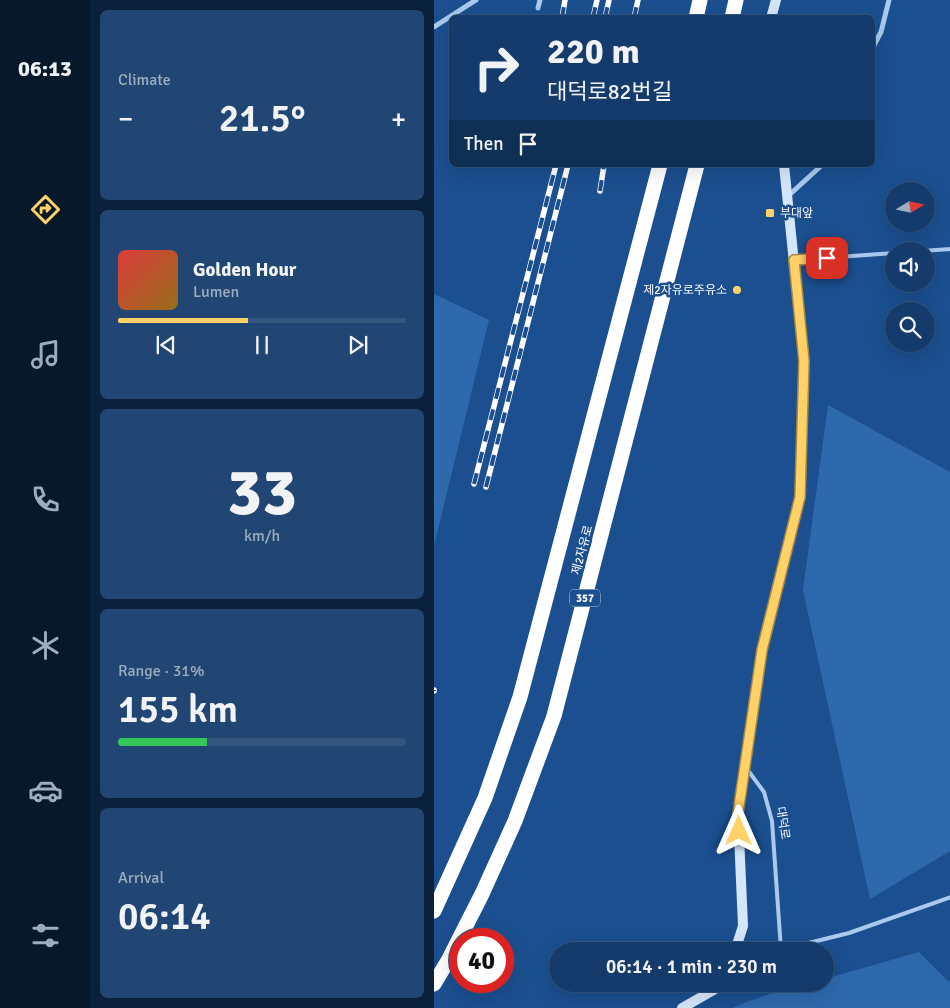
<!DOCTYPE html>
<html lang="en">
<head>
<meta charset="utf-8">
<style>
  body { margin:0; font-family:Signika,"Noto Sans KR",sans-serif; background:#214673; color:#f1f3f6; height:100vh; display:flex; flex-direction:column; font-size:19px; white-space:nowrap }
  * { box-sizing:border-box; margin:0 }
  p { font-size:16px; color:#9dadc1 }
  .icon { flex:none; width:28px; height:28px; fill:none; stroke:currentColor; stroke-width:2; stroke-linecap:round; stroke-linejoin:round }
  .map { position:relative; flex:1; overflow:hidden }
  .sheet { display:flex; flex-direction:column; gap:10px; padding:10px; background:#0b203b; width:344px }
  .sheet>* { flex:none }
  .top-card { position:absolute; left:15px; top:15px; width:426px; height:152px; border-radius:8px; box-shadow:0 5px 20px #0002,0 0 0 1px #33557e; background:#143b6b; color:#f1f3f6; overflow:hidden }
  .needle { width:32px; rotate:80deg }
  .buttons { position:absolute; left:451px; top:182px; display:grid; gap:10px }
  .buttons a { display:grid; place-items:center; width:50px; height:50px; border-radius:50%; background:#143b6b; box-shadow:0 5px 20px #0002,0 0 0 1px #33557e; font-size:25px }
  .speed { position:absolute; left:15px; top:928px; display:flex; gap:10px; font-size:25px; font-weight:700; text-align:center }
  .speed>* { display:grid; place-content:center; width:65px; height:65px; border-radius:50%; background:#143b6b; box-shadow:0 5px 20px #0002,0 0 0 1px #33557e; line-height:1 }
  .speed .limit { border:8px solid #d22; background:#fff; color:#111 }
  .pin { position:absolute; display:grid; place-items:center; width:42px; height:42px; color:#fff; margin:-21px; border-radius:10px; box-shadow:0 2px 8px #0006 }
  .me { position:absolute; width:55px; margin:-28px; rotate:0deg; stroke-linejoin:round; filter:drop-shadow(0 0 4px #0008) }
  .turn { display:flex; align-items:center; gap:18px; height:105px; padding:0 15px; font-size:22px }
  .turn .icon { width:65px; height:65px; stroke-width:2.5 }
  .turn b { display:block; font-size:35px; line-height:42px }
  .then { display:flex; align-items:center; height:48px; padding:0 15px; background:#0003; gap:10px; font-size:19px }
  .big { font-size:38px; font-weight:600; line-height:1.1 }
  .sheet .widget { flex:1; display:flex; flex-direction:column; justify-content:center; gap:8px; min-width:0; padding:0 18px; border-radius:8px; background:#214673 }
  .sheet .dial { align-items:center; gap:0 }
  .dial b { font-size:65px; line-height:1 }
  .song { display:flex; align-items:center; gap:15px }
  .cover { width:60px; height:60px; border-radius:8px; background:linear-gradient(135deg,hsl(0 70% 55%),hsl(40 70% 35%)) }
  .played { height:5px; border-radius:2px; background:linear-gradient(90deg,#ffd166 45%,#33557e 45%) }
  .keys { display:flex; justify-content:space-around; direction:ltr }
  .heat { display:flex; justify-content:space-between; align-items:center; font-size:28px; direction:ltr }
  .charge { height:8px; border-radius:4px; background:linear-gradient(90deg,#34c759 31%,#33557e 0) }
  .trip { position:absolute; left:115px; top:942px; width:285px; height:50px; border-radius:25px; background:#143b6b; box-shadow:0 5px 20px #0002,0 0 0 1px #33557e; font-weight:600; line-height:50px; text-align:center }
  main { display:flex; flex:1; min-height:0 }
  .dock { display:flex; flex-direction:column; width:90px; justify-content:space-around; align-items:center; background:#08182b; color:#9dadc1 }
  .dock .icon { width:35px; height:35px }
  .dock .on { color:#ffd166 }
  .dock b { font-size:22px; color:#f1f3f6 }
  .map>svg:first-child { display:block }
</style>
</head>
<body>
<main>
<nav class="dock">
<b>06:13</b>
<svg class="icon on" aria-label="directions" viewBox="0 0 24 24"><path d="M12 3l9 9-9 9-9-9zM9 14v-3h6M13 9l2 2-2 2"/></svg>
<svg class="icon" aria-label="music" viewBox="0 0 24 24"><path d="M9 18V5l10-2v13"/><circle cx="6" cy="18" r="3"/><circle cx="16" cy="16" r="3"/></svg>
<svg class="icon" aria-label="phone" viewBox="0 0 24 24"><path d="M5 4h4l2 5-3 2q2 4 5 5l2-3 5 2v4C11 20 4 13 5 4z"/></svg>
<svg class="icon" aria-label="climate" viewBox="0 0 24 24"><path d="M12 3v18M4 7l16 10M4 17L20 7"/></svg>
<svg class="icon" aria-label="car" viewBox="0 0 24 24"><path d="M5 17H2v-5l4-1 3-4h7l3 4 3 1v5h-3M9 17h6M6 11h13"/><circle cx="7" cy="17" r="2"/><circle cx="17" cy="17" r="2"/></svg>
<svg class="icon" aria-label="filters" viewBox="0 0 24 24"><path d="M4 7h16M4 17h16"/><circle cx="9" cy="7" r="2"/><circle cx="15" cy="17" r="2"/></svg>
</nav>
<section class="sheet">
<div class="widget"><p>Climate</p>
<div class="heat"><a>−</a><b class="big">21.5°</b><a>+</a></div>
</div>
<div class="widget">
<div class="song"><i class="cover"></i><div><b>Golden Hour</b><p>Lumen</p></div></div>
<div class="played"></div>
<div class="keys"><svg class="icon" aria-label="previous" viewBox="0 0 24 24"><path d="M18 5L8 12l10 7zM5 5v14"/></svg><svg class="icon" aria-label="pause" viewBox="0 0 24 24"><path d="M8 5v14M16 5v14"/></svg><svg class="icon" aria-label="next" viewBox="0 0 24 24"><path d="M6 5l10 7-10 7zM19 5v14"/></svg></div>
</div>
<div class="widget dial"><b>33</b><p>km/h</p></div>
<div class="widget"><p>Range · 31%</p><b class="big">155 km</b><div class="charge"></div></div>
<div class="widget"><p>Arrival</p><b class="big">06:14</b></div>
</section>
<div class="map">
<svg width="517" height="1008" viewBox="0 0 517 1008">
  <rect width="100%" height="100%" fill="#1b4f8f"/>
  <!-- green -->
  <g fill="#2e69ad">
    <polygon points="0,294 55,320 0,546"/>
    <polygon points="394,405 516,472 516,851 436,899 369,590"/>
    <path d="M 485,952 L 514,981 L 516,980 L 516,1008 L 299,1008 C 324,996 364,984 391,984 L 391,979 Z"/>
  </g>
  <g fill="none" stroke-linecap="round" stroke-linejoin="round">
    <!-- lane -->
    <g stroke="#a9c9ee" stroke-width="4">
      <polyline points="488,251 517,249"/>
      <polyline points="362,260 460,253"/>
      <polyline points="313,769 330,792 338,821 347,950"/>
      <polyline points="342,951 415,933 517,897"/>
    </g>
    <!-- street -->
    <g stroke="#a9c9ee" stroke-width="5">
      <polyline points="104,8 106,0"/>
      <polyline points="0,27 42,0"/>
      <polyline points="439,47 447,32 455,0"/>
      <polyline points="353,197 388,165"/>
    </g>
    <!-- secondary -->
    <g stroke="#d6e6fa" stroke-width="10">
      <polyline points="337,18 342,0"/>
      <polyline points="301,951 309,926 304,813 328,650 366,497 370,361 350,165"/>
      <polyline points="248,1008 290,984"/>
    </g>
    <!-- highway -->
    <g stroke="#fff" stroke-width="15">
      <polyline points="262,18 266,0"/>
      <polyline points="298,18 302,0"/>
      <polyline points="0,911 51,798 86,697 226,165"/>
      <polyline points="0,984 15,959 48,894 81,821 120,716 263,165"/>
    </g>
    <defs>
      <g id="rail">
        <polyline points="128,18 131,0"/>
        <polyline points="159,18 163,0"/>
        <polyline points="171,18 175,0"/>
        <polyline points="200,18 204,0"/>
        <polyline points="166,191 170,165"/>
        <polyline points="40,484 122,165"/>
        <polyline points="52,487 134,165"/>
        <polyline points="0,691 0,690"/>
      </g>
    </defs>
    <!-- rail casing -->
    <use href="#rail" stroke="#fff" stroke-width="5.5"/>
    <!-- rail -->
    <use href="#rail" stroke="#1b4f8f" stroke-width="4" stroke-dasharray="11" stroke-linecap="butt"/>
  </g>
  <g fill="none" stroke-linecap="round" stroke-linejoin="round">
    <defs>
      <polyline id="route" points="305,831 304,813 328,650 366,497 370,361 360,260 393,258"/>
    </defs>
    <!-- route casing -->
    <use href="#route" stroke="#a68842" stroke-width="12"/>
    <!-- route -->
    <use href="#route" stroke="#ffd166" stroke-width="9"/>
  </g>
  <!-- markers -->
  <g fill="#ffd166" stroke="#1b4f8f" stroke-width="2">
    <rect x="331" y="208" width="10" height="10" rx="2.5"/>
    <circle cx="303" cy="290" r="5"/>
  </g>
  <g text-anchor="middle" stroke-width="5" stroke-linejoin="round" paint-order="stroke">
    <!-- shield labels -->
    <rect fill="#1b4f8f" stroke="#bbcadd" stroke-width="1" x="136" y="589.5" width="30" height="17" rx="4"/>
    <g font-size="11" font-weight="bold" fill="#fff">
      <text x="151" y="602">357</text>
    </g>
    <!-- poi labels -->
    <g font-size="12" fill="#fff" stroke="#1b4f8f" text-anchor="start">
      <text x="346" y="217">부대앞</text>
      <text x="293" y="294" text-anchor="end">제2자유로주유소</text>
    </g>
    <!-- street labels -->
    <g font-size="12" fill="#fff" stroke="#1b4f8f">
      <text transform="translate(148 550) rotate(-75)" y="4">제2자유로</text>
      <text transform="translate(349 823) rotate(81)" y="4">대덕로</text>
    </g>
  </g>
</svg>
<div class="buttons">
<a><svg class="needle" viewBox="-14 -14 28 28"><path d="M0-13l5 13h-10z" fill="#e53935"/><path d="M0 13l5-13h-10z" fill="#9dadc1"/></svg></a>
<a><svg class="icon" aria-label="sound" viewBox="0 0 24 24"><path d="M4 9h4l5-4v14l-5-4H4zM17 9q2 3 0 6"/></svg></a>
<a><svg class="icon" aria-label="search" viewBox="0 0 24 24"><circle cx="10" cy="10" r="6"/><path d="M15 15l6 6"/></svg></a>
</div>
<div class="speed"><div class="limit">40</div></div>
<div class="pin" style="left:393px;top:258px;background:#d93025"><svg class="icon" aria-label="arrive" viewBox="0 0 24 24"><path d="M6 21V4h12l-3 4 3 4H6"/></svg></div>
<svg class="me" style="left:305px;top:831px" viewBox="-20 -20 40 40"><path d="M0-17L14 15 0 8-14 15z" fill="#ffd166" stroke="#fff" stroke-width="4"/></svg>
<div class="trip">06:14 · 1 min · 230 m</div>
<div class="top-card">
<div class="turn"><svg class="icon" aria-label="right" viewBox="0 0 24 24"><path d="M7 20v-9h11M14 6l5 5-5 5"/></svg><div><b>220 m</b>대덕로82번길</div></div>
<div class="then">Then<svg class="icon" aria-label="arrive" viewBox="0 0 24 24"><path d="M6 21V4h12l-3 4 3 4H6"/></svg></div>
</div>
</div>
</main>
</body>
</html>
